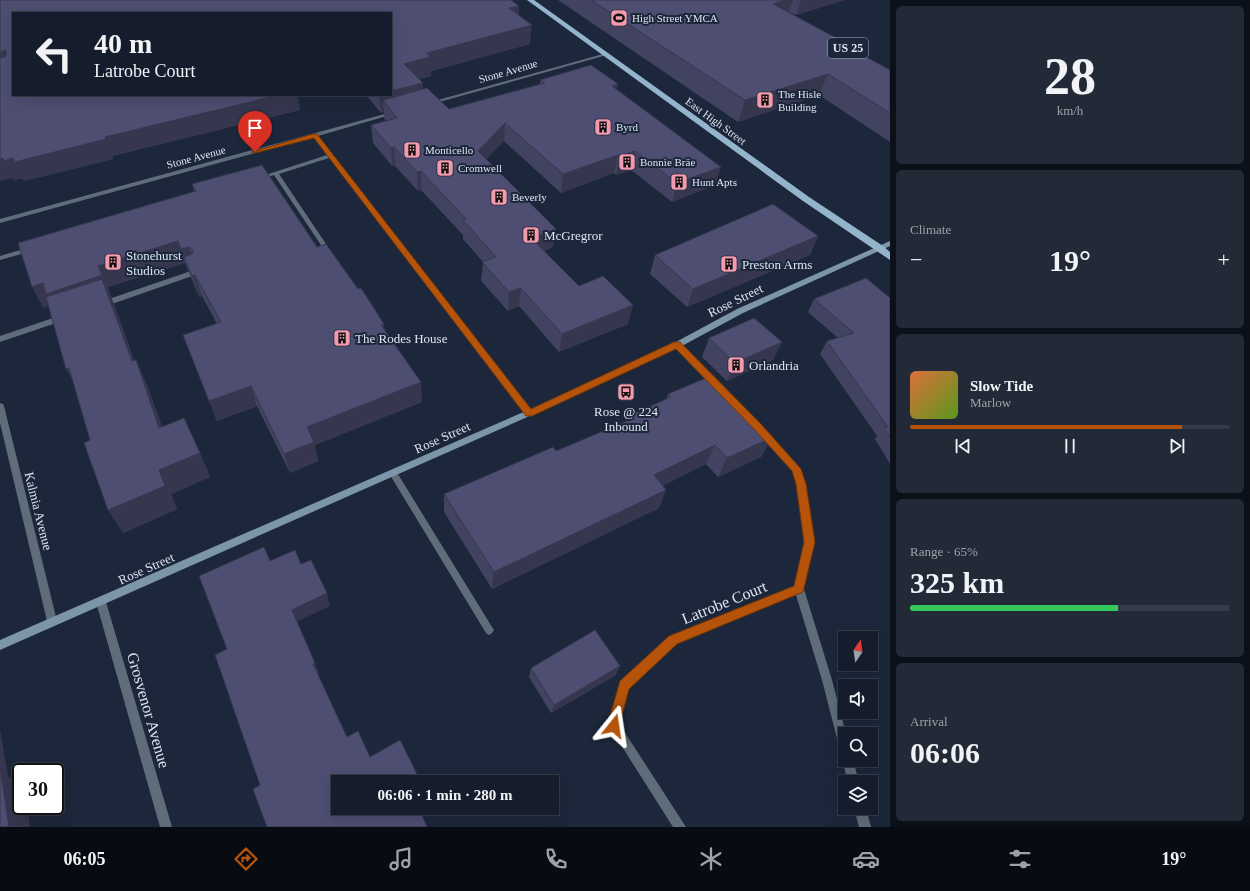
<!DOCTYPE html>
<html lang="en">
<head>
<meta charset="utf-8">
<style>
  body { margin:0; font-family:Georgia,serif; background:#222a38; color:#f1f3f6; height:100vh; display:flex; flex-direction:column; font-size:15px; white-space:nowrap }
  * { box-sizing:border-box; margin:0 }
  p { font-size:13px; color:#9da2a9 }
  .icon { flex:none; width:22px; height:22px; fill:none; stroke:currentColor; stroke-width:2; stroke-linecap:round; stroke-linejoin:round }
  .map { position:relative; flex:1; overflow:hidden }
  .side { display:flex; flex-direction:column; gap:6px; padding:6px; background:#0c1018; width:360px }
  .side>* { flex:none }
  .banner { position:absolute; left:12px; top:12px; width:380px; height:84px; border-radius:0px; box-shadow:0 4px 16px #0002,0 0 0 1px #343b48; background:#151d2c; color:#f1f3f6; overflow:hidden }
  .needle { width:26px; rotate:13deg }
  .fabs { position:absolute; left:838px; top:631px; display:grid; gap:8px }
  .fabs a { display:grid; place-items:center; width:40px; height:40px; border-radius:0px; background:#151d2c; box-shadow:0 4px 16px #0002,0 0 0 1px #343b48; font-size:20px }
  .speed { position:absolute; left:12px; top:763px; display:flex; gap:8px; font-size:20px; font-weight:700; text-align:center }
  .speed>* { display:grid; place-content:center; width:52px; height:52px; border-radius:50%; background:#151d2c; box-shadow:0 4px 16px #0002,0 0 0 1px #343b48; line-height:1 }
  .speed .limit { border:2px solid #111; border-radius:6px; background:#fff; color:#111 }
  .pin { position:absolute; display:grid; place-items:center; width:34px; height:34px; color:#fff; margin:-41px -17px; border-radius:50% 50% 50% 0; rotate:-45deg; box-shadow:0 0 4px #0007 }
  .pin .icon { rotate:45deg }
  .me { position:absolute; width:44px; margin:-22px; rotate:15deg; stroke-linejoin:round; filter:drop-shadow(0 0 3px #0008) }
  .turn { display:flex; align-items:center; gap:14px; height:84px; padding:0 16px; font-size:18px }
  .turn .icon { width:52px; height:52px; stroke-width:2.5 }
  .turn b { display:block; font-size:28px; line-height:34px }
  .big { font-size:30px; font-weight:700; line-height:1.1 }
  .side .card { flex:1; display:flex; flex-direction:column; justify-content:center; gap:6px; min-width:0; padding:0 14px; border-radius:6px; background:#222a38 }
  .side .dial { align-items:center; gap:0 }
  .dial b { font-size:52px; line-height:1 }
  .song { display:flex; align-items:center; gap:12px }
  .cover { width:48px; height:48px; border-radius:6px; background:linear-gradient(135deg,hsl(20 70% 55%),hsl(90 70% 35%)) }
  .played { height:4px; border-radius:2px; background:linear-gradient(90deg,#b45309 85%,#343b48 85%) }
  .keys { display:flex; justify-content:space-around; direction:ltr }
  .heat { display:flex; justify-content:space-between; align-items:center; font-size:22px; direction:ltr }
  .charge { height:6px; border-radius:3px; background:linear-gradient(90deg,#34c759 65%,#343b48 0) }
  .trip { position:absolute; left:331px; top:775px; width:228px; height:40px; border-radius:0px; background:#151d2c; box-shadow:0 4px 16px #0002,0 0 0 1px #343b48; font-weight:700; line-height:40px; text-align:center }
  .dock { display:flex; height:64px; justify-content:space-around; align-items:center; background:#080c12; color:#9da2a9 }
  .dock .icon { width:28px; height:28px }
  .dock .current { color:#b45309 }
  .dock b { font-size:18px; color:#f1f3f6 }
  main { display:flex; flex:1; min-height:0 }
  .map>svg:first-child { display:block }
</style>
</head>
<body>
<main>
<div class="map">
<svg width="890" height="827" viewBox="0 0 890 827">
  <rect width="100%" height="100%" fill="#1c273b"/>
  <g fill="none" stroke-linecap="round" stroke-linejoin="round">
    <!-- lane -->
    <g fill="#5e6d79" fill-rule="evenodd">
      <polygon points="330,154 333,156 332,157 279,174 326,244 323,246 321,245 274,175 259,180 256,178"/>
      <polygon points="30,247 33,249 32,251 0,260 0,256"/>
      <polygon points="194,270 196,270 199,272 198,274 106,306 100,306 99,304 100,302"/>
      <polygon points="62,315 66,318 65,320 0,342 0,336"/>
      <polygon points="393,469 396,471 492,627 494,630 492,633 489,635 486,633 390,475 389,473 390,471"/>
    </g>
    <!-- street -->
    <g fill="#5e6d79" fill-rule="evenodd">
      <polygon points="603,54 607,55 432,104 427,103"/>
      <polygon points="392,112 397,113 318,136 532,411 533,413 532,415 526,415 313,137 0,223 0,219"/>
      <polygon points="677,342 680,343 718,382 719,384 718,386 712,386 674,347 673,345"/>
      <polygon points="0,403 3,404 4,406 57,621 55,624 52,626 49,624 47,621 0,423"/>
      <polygon points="763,429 766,430 799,467 805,484 814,542 804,589 832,680 846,734 845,734 845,755 841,754 840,750 822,680 796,595 676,643 628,688 620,725 686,827 673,827 609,726 620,681 670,637 795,586 804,542 797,484 792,471 760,434 759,432 760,430"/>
      <polygon points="101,598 104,599 106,602 172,827 160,827 96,602 98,599"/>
      <polygon points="844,756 845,760 853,760 859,782 847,782 843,760"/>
      <polygon points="854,808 866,808 871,827 859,827"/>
    </g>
    <!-- secondary -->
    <polygon fill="#7c95a8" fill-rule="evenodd" points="890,241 890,246 743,313 680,347 532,415 0,650 0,640 526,411 674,343 737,309"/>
    <!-- primary -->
    <polygon fill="#94b4cc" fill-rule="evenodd" points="527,0 534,0 809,197 883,246 890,252 890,260 803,201"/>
  </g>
  <!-- wall -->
  <g fill="#424361">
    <polygon points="0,0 519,6 518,15 530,44 431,71 431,76 419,79 423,83 423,89 449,109 540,84 540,80 617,90 721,167 715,185 672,202 631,170 616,175 614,173 561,193 504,141 486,159 553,247 544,251 579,286 628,324 559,352 519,306 508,311 481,281 483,262 463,239 463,235 421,190 418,191 395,166 392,166 373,143 371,125 386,121 384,118 384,112 381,113 366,95 391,95 391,13 13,13 300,110 112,156 113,159 24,181 23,178 14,180 13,178"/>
    <polygon points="558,0 845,0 796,15 789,12 837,41 890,70 890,142 819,95 738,122"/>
    <polygon points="192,184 317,247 384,324 384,330 422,402 315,445 318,461 290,473 257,406 217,421 183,335 217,324 202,296 199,297 185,263 108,287 111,297 114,304 134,360 147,385 162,427 200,453 210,477 171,494 177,509 123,533 90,440 73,381 48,306 43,308 194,192"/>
    <polygon points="818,236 810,255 687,307 650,274 655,255"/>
    <polygon points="890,298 890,464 875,439 877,436 820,354 827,341 838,338 808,312 814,299"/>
    <polygon points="709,338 782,342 773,360 727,381 702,357"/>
    <polygon points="668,394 771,438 761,457 718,477 706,464 662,486 666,490 659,508 492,589 444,512 444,494 556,451 630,420 631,415 666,399"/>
    <polygon points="531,668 616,675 551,713 529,677"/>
  </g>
  <!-- shaded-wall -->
  <g fill="#36374f">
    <polygon points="786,0 793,0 787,18 773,4"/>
    <polygon points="801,0 845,0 796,15"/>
    <polygon points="519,6 518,24 509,8"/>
    <polygon points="532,25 530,44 431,71 431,76 405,83 404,64 427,53"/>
    <polygon points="6,50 13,67 0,73 0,52"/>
    <polygon points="828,74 819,95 738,122 745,100"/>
    <polygon points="423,83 423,102 383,100 384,112 381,113 379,95 391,95 391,91"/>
    <polygon points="618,84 614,103 612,86"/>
    <polygon points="279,95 298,95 300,110 112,156 113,159 24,181 23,178 14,180 13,178 0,181 0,159 13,158"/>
    <polygon points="505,123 504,141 477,169 478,151"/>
    <polygon points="394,147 395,166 392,166 391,148"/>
    <polygon points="635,151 631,170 616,175 619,156"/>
    <polygon points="618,155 614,173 561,193 563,174"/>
    <polygon points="721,167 715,185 672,202 677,183"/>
    <polygon points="421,171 421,190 418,191 417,172"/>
    <polygon points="556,229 553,247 529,257 531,238"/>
    <polygon points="818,236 810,255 687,307 693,289"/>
    <polygon points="178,241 185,263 108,287 111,297 114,304 144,387 52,305 43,308 32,287"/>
    <polygon points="189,247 196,268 184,257 188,270 181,249"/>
    <polygon points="195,275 202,296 199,297 192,276"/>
    <polygon points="521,288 519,306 508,311 509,292"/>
    <polygon points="633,305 628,324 559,352 562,334"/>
    <polygon points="384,324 386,345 381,325"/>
    <polygon points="782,342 773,360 727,381 735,363"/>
    <polygon points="136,360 147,385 171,452 159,428"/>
    <polygon points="69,368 80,394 66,369"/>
    <polygon points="421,382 422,402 315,445 318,461 290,473 284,454 307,427"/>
    <polygon points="251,386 257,406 217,421 209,401"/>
    <polygon points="771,438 761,457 718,477 727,458"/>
    <polygon points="715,445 706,464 647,493 654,475"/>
    <polygon points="200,453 210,477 171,494 177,509 123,533 108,510 159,470"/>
    <polygon points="666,490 659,508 492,589 494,572"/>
    <polygon points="327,593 330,606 296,622 292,610"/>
    <polygon points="315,663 319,674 317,675 313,664"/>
    <polygon points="620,666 616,675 551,713 554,705"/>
    <polygon points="0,730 8,776 21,784 21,806 27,806 30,827 9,827 0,785"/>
  </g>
  <!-- building -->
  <g fill="#4d4e71" stroke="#36374f">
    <polygon points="0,0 511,0 519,6 509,8 532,25 427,53 430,57 404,64 423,83 391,91 391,13 13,13 13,95 279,95 105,137 106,139 15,162 13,158 4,161 3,158 0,159 0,58 6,56 6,50 0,52"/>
    <polygon points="591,0 786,0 773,4 838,39 835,40 890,70 890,113 828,74 745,100"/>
    <polygon points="591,65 618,84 612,86 721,167 677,183 635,151 619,156 618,155 563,174 505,123 478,151 556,229 531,238 579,286 603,276 633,305 562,334 521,288 509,292 482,262 496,257 463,220 466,219 421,171 417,172 394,147 391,148 371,125 397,118 383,100 427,88 449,109 545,83 540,80"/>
    <polygon points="262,165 317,247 326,244 358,289 361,288 384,324 381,325 421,382 307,427 314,442 284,454 251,386 209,401 183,335 221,322 195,275 192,276 184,257 192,254 193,250 189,247 181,249 178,241 98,266 102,275 46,294 43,283 32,287 18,243 196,191 192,184"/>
    <polygon points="773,204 818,236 693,289 655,255"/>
    <polygon points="866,278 890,298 890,315 889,315 890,317 890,437 884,427 888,427 827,341 854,333 814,299"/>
    <polygon points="102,279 132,361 136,360 159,428 184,418 200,453 159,470 165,486 108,510 84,443 90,440 69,368 66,369 46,297"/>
    <polygon points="754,318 782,342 735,363 709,338"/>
    <polygon points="711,376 771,438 727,458 715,445 654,475 666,490 494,572 444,494 553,447 556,451 634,418 631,415 671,397 668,394"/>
    <polygon points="264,547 270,561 295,550 301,564 311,560 327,593 292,610 315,663 313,664 347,737 358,731 370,757 400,740 421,782 338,782 338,808 419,808 427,827 267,827 253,789 260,785 215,655 227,649 199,576"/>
    <polygon points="595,630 620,666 554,705 531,668"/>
    <polygon points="1,772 9,827 0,827 0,773"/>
  </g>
  <!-- route -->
  <polygon fill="#b45309" stroke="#753606" points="313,134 317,134 531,409 674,342 680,342 761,424 801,469 806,484 815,542 803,592 677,644 629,689 618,730 614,732 609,730 607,726 620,681 669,636 794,586 804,542 796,484 792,471 754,429 676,349 532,416 526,416 314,138 255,153 252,152"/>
  <!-- icons -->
  <defs>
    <symbol id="stadium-square" viewBox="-11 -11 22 22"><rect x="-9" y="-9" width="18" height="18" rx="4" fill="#f29aae" stroke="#1c273b"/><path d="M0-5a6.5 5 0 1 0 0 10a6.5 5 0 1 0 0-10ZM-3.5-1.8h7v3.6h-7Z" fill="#111"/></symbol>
    <symbol id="building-square" viewBox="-11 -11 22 22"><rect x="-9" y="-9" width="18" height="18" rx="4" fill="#f29aae" stroke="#1c273b"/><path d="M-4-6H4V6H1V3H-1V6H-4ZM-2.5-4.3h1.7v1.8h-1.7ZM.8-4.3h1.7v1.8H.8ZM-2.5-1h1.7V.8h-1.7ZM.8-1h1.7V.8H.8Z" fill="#111"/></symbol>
    <symbol id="bus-square" viewBox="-11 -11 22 22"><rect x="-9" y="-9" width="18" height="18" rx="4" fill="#f29aae" stroke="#1c273b"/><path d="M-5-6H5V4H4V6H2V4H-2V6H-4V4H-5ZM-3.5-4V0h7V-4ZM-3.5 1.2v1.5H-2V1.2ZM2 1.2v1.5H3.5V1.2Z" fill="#111"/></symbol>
  </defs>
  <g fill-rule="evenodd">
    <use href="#stadium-square" x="609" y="8" width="20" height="20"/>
    <use href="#building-square" x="755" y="90" width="20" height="20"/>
    <use href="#building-square" x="593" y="117" width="20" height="20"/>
    <use href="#building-square" x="402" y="140" width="20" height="20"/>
    <use href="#building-square" x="617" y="152" width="20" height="20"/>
    <use href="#building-square" x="435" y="158" width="20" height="20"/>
    <use href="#building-square" x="669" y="172" width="20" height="20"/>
    <use href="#building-square" x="489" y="187" width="20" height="20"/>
    <use href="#building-square" x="521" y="225" width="20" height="20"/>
    <use href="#building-square" x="103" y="252" width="20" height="20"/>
    <use href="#building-square" x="719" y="254" width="20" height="20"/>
    <use href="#building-square" x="332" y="328" width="20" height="20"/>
    <use href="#building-square" x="726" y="355" width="20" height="20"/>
    <use href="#bus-square" x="616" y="382" width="20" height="20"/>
  </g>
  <g text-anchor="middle" stroke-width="4" stroke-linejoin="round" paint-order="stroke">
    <!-- far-poi labels -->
    <g font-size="11" fill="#dde5f2" stroke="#1c273b" text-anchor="start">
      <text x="632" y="22">High Street YMCA</text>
      <text x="778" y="98">The Hisle<tspan x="778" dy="13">Building</tspan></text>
      <text x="616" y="131">Byrd</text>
      <text x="425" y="154">Monticello</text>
      <text x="640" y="166">Bonnie Bräe</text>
      <text x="458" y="172">Cromwell</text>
      <text x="692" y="186">Hunt Apts</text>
      <text x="512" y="201">Beverly</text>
    </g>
    <!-- far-street labels -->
    <g font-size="11" fill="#dde5f2" stroke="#1c273b">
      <text transform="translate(508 71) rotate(-16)" y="4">Stone Avenue</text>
      <text transform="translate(716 121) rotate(36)" y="4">East High Street</text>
      <text transform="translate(196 157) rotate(-15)" y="4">Stone Avenue</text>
    </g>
    <!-- shield labels -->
    <rect fill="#1c273b" stroke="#a3acbb" stroke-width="1" x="828" y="38" width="40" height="20" rx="3"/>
    <g font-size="12" font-weight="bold" fill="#dde5f2">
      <text x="848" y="52">US 25</text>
    </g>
    <!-- poi labels -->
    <g font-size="13" fill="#dde5f2" stroke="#1c273b" text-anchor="start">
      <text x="544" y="240">McGregror</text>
      <text x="126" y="260">Stonehurst<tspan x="126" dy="15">Studios</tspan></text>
      <text x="742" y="269">Preston Arms</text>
      <text x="355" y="343">The Rodes House</text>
      <text x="749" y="370">Orlandria</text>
      <text x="626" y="416" text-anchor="middle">Rose @ 224<tspan x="626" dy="15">Inbound</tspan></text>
    </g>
    <!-- street labels -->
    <g font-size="13" fill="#dde5f2" stroke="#1c273b">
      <text transform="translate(735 300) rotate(-26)" y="5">Rose Street</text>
      <text transform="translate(442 437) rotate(-24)" y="5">Rose Street</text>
      <text transform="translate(39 511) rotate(76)" y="5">Kalmia Avenue</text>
      <text transform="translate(146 568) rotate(-24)" y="5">Rose Street</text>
    </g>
    <!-- near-street labels -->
    <g font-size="16" fill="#dde5f2" stroke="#1c273b">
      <text transform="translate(724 602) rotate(-22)" y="6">Latrobe Court</text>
      <text transform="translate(149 710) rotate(74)" y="6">Grosvenor Avenue</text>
    </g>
  </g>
</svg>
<div class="fabs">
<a><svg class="needle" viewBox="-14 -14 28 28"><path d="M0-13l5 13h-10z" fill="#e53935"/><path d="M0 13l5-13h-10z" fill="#9da2a9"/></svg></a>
<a><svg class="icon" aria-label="sound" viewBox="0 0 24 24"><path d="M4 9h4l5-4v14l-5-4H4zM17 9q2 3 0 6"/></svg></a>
<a><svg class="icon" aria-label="search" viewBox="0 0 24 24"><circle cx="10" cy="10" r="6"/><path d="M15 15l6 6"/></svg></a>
<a><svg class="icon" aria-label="layers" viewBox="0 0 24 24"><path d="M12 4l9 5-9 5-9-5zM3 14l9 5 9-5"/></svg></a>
</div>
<div class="speed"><div class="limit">30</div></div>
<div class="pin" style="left:255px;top:152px;background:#d93025"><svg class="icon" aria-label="arrive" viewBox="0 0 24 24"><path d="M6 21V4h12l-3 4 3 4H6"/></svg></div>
<svg class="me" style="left:614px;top:726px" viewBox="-20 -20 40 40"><path d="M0-17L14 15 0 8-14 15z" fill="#b45309" stroke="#fff" stroke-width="4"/></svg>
<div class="trip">06:06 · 1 min · 280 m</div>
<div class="banner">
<div class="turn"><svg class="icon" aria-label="left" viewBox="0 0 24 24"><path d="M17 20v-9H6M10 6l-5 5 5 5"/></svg><div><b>40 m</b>Latrobe Court</div></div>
</div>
</div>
<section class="side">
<div class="card dial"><b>28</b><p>km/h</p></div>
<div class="card"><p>Climate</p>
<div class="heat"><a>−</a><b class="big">19°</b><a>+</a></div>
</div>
<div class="card">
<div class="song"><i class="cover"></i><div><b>Slow Tide</b><p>Marlow</p></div></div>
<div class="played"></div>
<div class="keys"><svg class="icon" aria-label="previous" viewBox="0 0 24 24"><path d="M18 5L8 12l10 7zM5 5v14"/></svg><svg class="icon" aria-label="pause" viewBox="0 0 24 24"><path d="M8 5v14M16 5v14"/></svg><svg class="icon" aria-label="next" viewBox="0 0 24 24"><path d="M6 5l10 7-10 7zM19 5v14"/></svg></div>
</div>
<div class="card"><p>Range · 65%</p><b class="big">325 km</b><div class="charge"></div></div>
<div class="card"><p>Arrival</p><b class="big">06:06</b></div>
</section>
</main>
<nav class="dock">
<b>06:05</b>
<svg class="icon current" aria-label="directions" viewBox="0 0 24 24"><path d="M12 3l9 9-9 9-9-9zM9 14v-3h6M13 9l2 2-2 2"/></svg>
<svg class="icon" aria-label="music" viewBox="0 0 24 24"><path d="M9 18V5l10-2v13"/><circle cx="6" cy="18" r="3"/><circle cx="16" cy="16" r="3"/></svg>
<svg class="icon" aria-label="phone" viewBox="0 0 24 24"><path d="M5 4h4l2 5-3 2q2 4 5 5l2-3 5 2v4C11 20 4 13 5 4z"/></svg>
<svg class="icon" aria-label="climate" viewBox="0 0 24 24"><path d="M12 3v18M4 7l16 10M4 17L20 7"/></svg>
<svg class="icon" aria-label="car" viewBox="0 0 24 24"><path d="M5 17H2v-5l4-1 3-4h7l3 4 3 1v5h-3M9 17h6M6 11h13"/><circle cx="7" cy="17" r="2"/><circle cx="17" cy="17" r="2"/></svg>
<svg class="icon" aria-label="filters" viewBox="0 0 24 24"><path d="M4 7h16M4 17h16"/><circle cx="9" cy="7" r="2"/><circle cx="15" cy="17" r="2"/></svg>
<b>19°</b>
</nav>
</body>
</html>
